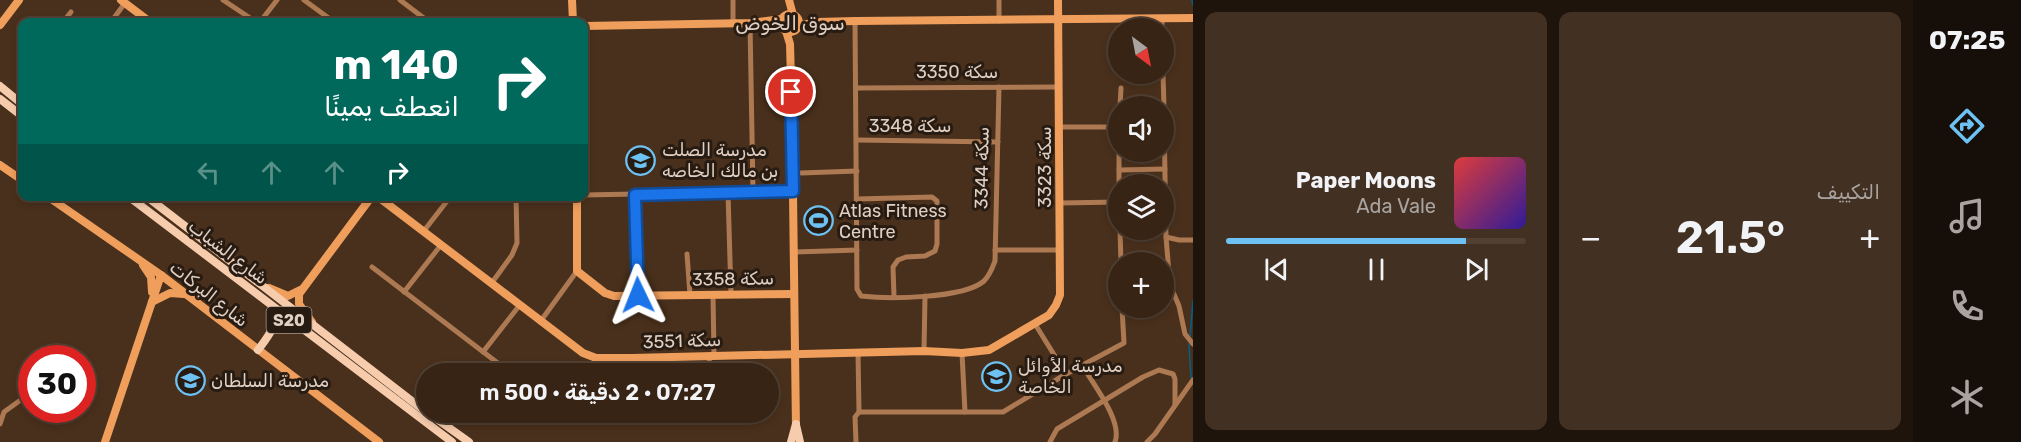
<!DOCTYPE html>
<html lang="ar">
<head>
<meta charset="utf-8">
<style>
  body { margin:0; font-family:Rubik,"Noto Naskh Arabic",sans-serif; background:#423022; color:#f1f3f6; direction:rtl; height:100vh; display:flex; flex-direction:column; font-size:22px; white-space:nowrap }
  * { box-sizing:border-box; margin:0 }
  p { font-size:20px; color:#aaa4a0 }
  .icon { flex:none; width:33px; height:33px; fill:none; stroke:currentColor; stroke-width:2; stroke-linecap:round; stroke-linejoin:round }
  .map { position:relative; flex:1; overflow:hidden; direction:ltr }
  .side { display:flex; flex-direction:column; gap:12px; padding:12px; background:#1e140c; width:720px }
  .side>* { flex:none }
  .top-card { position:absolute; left:18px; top:18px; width:570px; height:183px; border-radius:12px; box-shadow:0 3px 9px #0003,0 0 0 2px #514134; direction:rtl; background:#00695c; color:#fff; overflow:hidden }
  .needle { width:39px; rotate:148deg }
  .buttons { position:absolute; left:1108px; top:18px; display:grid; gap:12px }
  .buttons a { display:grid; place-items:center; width:66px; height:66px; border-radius:50%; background:#372415; box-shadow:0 3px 9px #0003,0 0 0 2px #514134; font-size:30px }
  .speed { position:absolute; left:18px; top:345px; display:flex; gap:12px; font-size:30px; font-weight:700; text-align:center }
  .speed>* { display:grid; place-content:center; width:78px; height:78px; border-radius:50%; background:#372415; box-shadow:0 3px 9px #0003,0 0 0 2px #514134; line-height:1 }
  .speed .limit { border:9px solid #d22; background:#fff; color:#111 }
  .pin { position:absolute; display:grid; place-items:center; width:51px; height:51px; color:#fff; margin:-26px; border:3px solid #fff; border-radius:50%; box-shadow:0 2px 6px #0007 }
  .me { position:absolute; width:66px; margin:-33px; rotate:358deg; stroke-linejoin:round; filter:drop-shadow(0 0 4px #0008) }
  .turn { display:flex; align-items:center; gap:21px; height:126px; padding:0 30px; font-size:27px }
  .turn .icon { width:78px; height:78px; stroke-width:2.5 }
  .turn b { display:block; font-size:42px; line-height:51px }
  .lanes { display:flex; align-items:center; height:57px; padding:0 30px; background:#0003; justify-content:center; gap:30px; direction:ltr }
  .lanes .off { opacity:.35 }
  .big { font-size:45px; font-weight:600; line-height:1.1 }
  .side .widget { flex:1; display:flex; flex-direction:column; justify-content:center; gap:9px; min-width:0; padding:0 21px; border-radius:12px; background:#423022 }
  .song { display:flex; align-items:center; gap:18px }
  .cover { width:72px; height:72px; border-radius:9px; background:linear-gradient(135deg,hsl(0 70% 55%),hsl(250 70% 35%)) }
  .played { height:6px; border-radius:3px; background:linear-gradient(90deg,#6ec2f3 80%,#514134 80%) }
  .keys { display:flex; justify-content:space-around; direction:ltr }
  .heat { display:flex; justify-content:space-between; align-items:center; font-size:33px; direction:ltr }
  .side .tiles { flex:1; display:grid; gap:12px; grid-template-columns:repeat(2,1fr) }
  .trip { position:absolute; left:416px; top:363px; width:363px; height:60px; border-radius:30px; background:#372415; box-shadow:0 3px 9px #0003,0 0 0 2px #514134; font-weight:600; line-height:60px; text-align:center; direction:rtl }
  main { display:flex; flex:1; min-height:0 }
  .dock { display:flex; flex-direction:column; width:108px; justify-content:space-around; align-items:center; background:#160e08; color:#aaa4a0 }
  .dock .icon { width:42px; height:42px }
  .dock .on { color:#6ec2f3 }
  .dock b { font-size:27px; color:#f1f3f6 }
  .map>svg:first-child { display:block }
</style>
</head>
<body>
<main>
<nav class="dock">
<b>07:25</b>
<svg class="icon on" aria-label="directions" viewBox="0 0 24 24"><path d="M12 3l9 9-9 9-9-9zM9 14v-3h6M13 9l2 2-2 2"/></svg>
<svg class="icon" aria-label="music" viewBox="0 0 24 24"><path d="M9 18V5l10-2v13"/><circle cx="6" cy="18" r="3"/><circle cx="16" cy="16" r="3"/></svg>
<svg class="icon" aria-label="phone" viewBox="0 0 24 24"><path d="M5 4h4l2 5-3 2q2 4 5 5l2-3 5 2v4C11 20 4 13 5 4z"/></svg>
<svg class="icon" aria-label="climate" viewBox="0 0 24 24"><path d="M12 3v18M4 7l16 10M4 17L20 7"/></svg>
</nav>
<section class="side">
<div class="tiles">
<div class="widget"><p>التكييف</p>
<div class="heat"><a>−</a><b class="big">21.5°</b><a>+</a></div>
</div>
<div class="widget">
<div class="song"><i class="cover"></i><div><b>Paper Moons</b><p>Ada Vale</p></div></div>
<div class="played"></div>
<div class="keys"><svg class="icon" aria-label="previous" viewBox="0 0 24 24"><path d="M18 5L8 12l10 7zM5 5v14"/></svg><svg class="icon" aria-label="pause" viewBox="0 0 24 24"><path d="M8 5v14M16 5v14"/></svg><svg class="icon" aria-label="next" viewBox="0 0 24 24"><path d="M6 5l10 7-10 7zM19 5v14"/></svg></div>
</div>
</div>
</section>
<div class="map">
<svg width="1193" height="442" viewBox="0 0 1193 442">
  <rect width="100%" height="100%" fill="#49301c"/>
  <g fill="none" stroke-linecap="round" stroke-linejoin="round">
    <!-- stream -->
    <g stroke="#00618a" stroke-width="1.5">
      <polyline points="1192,0 1193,5"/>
      <polyline points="1190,336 1193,301"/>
      <polyline points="1189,344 1191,378"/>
    </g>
    <!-- street -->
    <g stroke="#ad7952" stroke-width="5">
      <polyline points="223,0 256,22"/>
      <polyline points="304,0 334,22"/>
      <polyline points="400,0 429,22"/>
      <polyline points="733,0 733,24"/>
      <polyline points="999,0 999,21"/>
      <polyline points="1162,19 1162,28"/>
      <path d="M 855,21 L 857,289 L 861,296 C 888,299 963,299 984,281 C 990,275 992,269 995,261 L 999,87"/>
      <polyline points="63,22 71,12"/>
      <polyline points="111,22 125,3"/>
      <polyline points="260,22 277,0"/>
      <polyline points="750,23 753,192"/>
      <polyline points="1163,74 1164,106"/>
      <polyline points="856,88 1059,87"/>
      <polyline points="1120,106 1121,88"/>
      <polyline points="1164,116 1166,237 1170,285 1179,306 1185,334 1193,344"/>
      <polyline points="1059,127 1119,127"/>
      <polyline points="857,140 998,142"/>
      <polyline points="1119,152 1119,184"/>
      <polyline points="1119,170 1165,169"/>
      <polyline points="801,173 857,171"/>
      <polyline points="728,193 731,294"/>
      <polyline points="584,195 793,191"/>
      <polyline points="635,195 638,295"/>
      <polyline points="285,196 289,196"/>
      <polyline points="857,199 932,197 937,201 937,244 935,251 925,256 906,257 898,260 893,267 894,296"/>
      <polyline points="1060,203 1119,202"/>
      <polyline points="1120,230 1121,262"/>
      <polyline points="423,232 451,196"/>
      <polyline points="1166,237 1179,240 1193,240"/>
      <polyline points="995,250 1060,250"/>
      <polyline points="795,252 857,250"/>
      <polyline points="687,254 690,295"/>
      <polyline points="372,267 512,374"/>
      <polyline points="491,284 512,255 517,243 516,196"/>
      <polyline points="404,292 441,245"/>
      <polyline points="713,295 714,354"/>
      <polyline points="540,322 577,271"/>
      <polyline points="1035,324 1066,374"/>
      <polyline points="924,351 925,296"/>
      <polyline points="483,352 519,306"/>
      <polyline points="962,353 965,412"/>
      <polyline points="709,355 710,374"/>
      <polyline points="632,358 632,374"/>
      <path d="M 1082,365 C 1093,384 1123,421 1115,442"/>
      <polyline points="564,412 575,417 711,414 755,415"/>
      <polyline points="859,412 1003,412 1066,374 1124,343 1122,308"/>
      <polyline points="0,424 4,412 22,399"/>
      <polyline points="856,442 855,417 859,412 858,352"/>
      <polyline points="1050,442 1057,429 1143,377 1159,370 1173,374 1175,379 1175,405"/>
      <polyline points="1147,442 1155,434 1193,380"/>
    </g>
    <!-- secondary -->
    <g stroke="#ef9e5c" stroke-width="8">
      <polyline points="121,0 150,22"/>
      <polyline points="572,0 573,22"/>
      <polyline points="789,0 793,15"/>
      <circle cx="790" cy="23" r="9"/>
      <polyline points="0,25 19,0"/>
      <polyline points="584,26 750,23 782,19"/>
      <polyline points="798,26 817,22 855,21 1193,18"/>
      <polyline points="786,31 790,44 792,115 796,429"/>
      <polyline points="0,165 22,180"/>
      <polyline points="47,196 161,275 379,442"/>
      <polyline points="377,196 583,353 596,358 632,358 924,351 962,353 989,350 1049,315 1056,305 1060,295 1058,0"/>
      <polyline points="577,196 577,271 605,293 614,296 794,294"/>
      <polyline points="143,265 151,277 152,292"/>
      <polyline points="269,288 288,296 300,290"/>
      <polyline points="152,302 170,293 184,294"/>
      <polyline points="312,322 299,304 299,294 372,196"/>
      <polyline points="105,442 161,275"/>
    </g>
    <!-- primary -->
    <g stroke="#f7ccad" stroke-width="8">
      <polyline points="0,86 22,104"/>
      <polyline points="0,99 22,116"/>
      <polyline points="128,196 452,442"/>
      <polyline points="146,196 426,412"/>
      <path d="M 258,350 C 267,338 280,323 273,308"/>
      <polyline points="427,412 469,442"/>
      <polyline points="796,425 800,442"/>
      <polyline points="791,442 796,424"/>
    </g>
  </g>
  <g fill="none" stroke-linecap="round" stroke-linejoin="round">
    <defs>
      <polyline id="route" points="638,295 635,195 793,191 791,92"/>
    </defs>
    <!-- route casing -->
    <use href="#route" stroke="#114b97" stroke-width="15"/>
    <!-- route -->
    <use href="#route" stroke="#1a73e8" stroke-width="10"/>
  </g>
  <!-- icons -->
  <defs>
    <symbol id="school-ring" viewBox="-11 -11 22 22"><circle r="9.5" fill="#271b12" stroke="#6ec2f3" stroke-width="1.5"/><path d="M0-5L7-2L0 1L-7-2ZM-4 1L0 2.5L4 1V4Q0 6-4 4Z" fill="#6ec2f3"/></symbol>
    <symbol id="stadium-ring" viewBox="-11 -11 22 22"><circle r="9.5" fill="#271b12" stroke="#6ec2f3" stroke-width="1.5"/><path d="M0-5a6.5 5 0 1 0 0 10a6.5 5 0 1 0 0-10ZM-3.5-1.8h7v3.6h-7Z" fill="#6ec2f3"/></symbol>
  </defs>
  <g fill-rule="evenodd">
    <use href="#school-ring" x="624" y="144" width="33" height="33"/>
    <use href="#stadium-ring" x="802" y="204" width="33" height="33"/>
    <use href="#school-ring" x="980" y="360" width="33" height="33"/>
    <use href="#school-ring" x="174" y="364" width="33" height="33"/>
  </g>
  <g text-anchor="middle" stroke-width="6" stroke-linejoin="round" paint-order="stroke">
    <!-- shield labels -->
    <rect fill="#271b12" stroke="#a89a8f" stroke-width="1.5" x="266.5" y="307" width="45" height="26" rx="4.5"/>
    <g font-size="16" font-weight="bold" fill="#e0d0c4">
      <text x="289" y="326">S20</text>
    </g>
    <!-- street labels -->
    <g font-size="18" fill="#e0d0c4" stroke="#271b12">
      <text x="957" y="78">سكة 3350</text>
      <text x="910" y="132">سكة 3348</text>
      <text transform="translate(1045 167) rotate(-90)" y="6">سكة 3323</text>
      <text transform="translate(982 168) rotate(-89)" y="6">سكة 3344</text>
      <text transform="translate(228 252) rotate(37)" y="6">شارع الشباب</text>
      <text transform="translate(733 279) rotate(-1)" y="6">سكة 3358</text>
      <text transform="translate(209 294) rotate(38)" y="6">شارع البركات</text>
      <text transform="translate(682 341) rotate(-2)" y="6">سكة 3551</text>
    </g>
    <!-- poi labels -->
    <g font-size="18" fill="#e0d0c4" stroke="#271b12" text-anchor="start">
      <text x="662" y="156">مدرسة الصلت<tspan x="662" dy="21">بن مالك الخاصه</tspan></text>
      <text x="839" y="217">Atlas Fitness<tspan x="839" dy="21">Centre</tspan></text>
      <text x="1018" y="372">مدرسة الأوائل<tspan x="1018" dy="21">الخاصة</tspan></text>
      <text x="211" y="387">مدرسة السلطان</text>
    </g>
    <!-- neighbourhood labels -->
    <g font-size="20" fill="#e0d0c4" stroke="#271b12">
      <text x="790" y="30">سوق الخوض</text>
    </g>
  </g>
</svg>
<div class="buttons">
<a><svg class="needle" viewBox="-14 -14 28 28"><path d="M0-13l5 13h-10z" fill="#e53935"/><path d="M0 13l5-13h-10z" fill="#aaa4a0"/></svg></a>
<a><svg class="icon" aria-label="sound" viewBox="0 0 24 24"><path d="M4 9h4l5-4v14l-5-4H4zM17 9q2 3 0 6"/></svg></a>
<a><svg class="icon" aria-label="layers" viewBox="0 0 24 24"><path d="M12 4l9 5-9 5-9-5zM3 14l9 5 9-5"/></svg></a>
<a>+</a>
</div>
<div class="speed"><div class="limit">30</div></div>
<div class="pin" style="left:791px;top:92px;background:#d93025"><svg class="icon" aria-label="arrive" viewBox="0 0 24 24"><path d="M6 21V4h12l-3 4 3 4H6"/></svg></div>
<svg class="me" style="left:638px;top:295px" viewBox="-20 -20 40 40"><path d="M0-17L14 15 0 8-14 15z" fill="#1a73e8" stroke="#fff" stroke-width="4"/></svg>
<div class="trip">07:27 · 2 دقيقة · 500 m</div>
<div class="top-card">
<div class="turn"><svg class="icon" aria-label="right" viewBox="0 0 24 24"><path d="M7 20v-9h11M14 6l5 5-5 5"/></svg><div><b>140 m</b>انعطف يمينًا</div></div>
<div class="lanes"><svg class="icon off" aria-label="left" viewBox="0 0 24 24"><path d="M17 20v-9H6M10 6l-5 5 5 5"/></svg><svg class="icon off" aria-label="ahead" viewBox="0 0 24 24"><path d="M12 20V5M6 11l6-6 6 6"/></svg><svg class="icon off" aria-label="ahead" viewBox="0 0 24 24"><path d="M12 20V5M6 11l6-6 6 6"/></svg><svg class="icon" aria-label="right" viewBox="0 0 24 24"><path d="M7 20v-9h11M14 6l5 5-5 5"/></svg></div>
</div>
</div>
</main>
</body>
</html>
